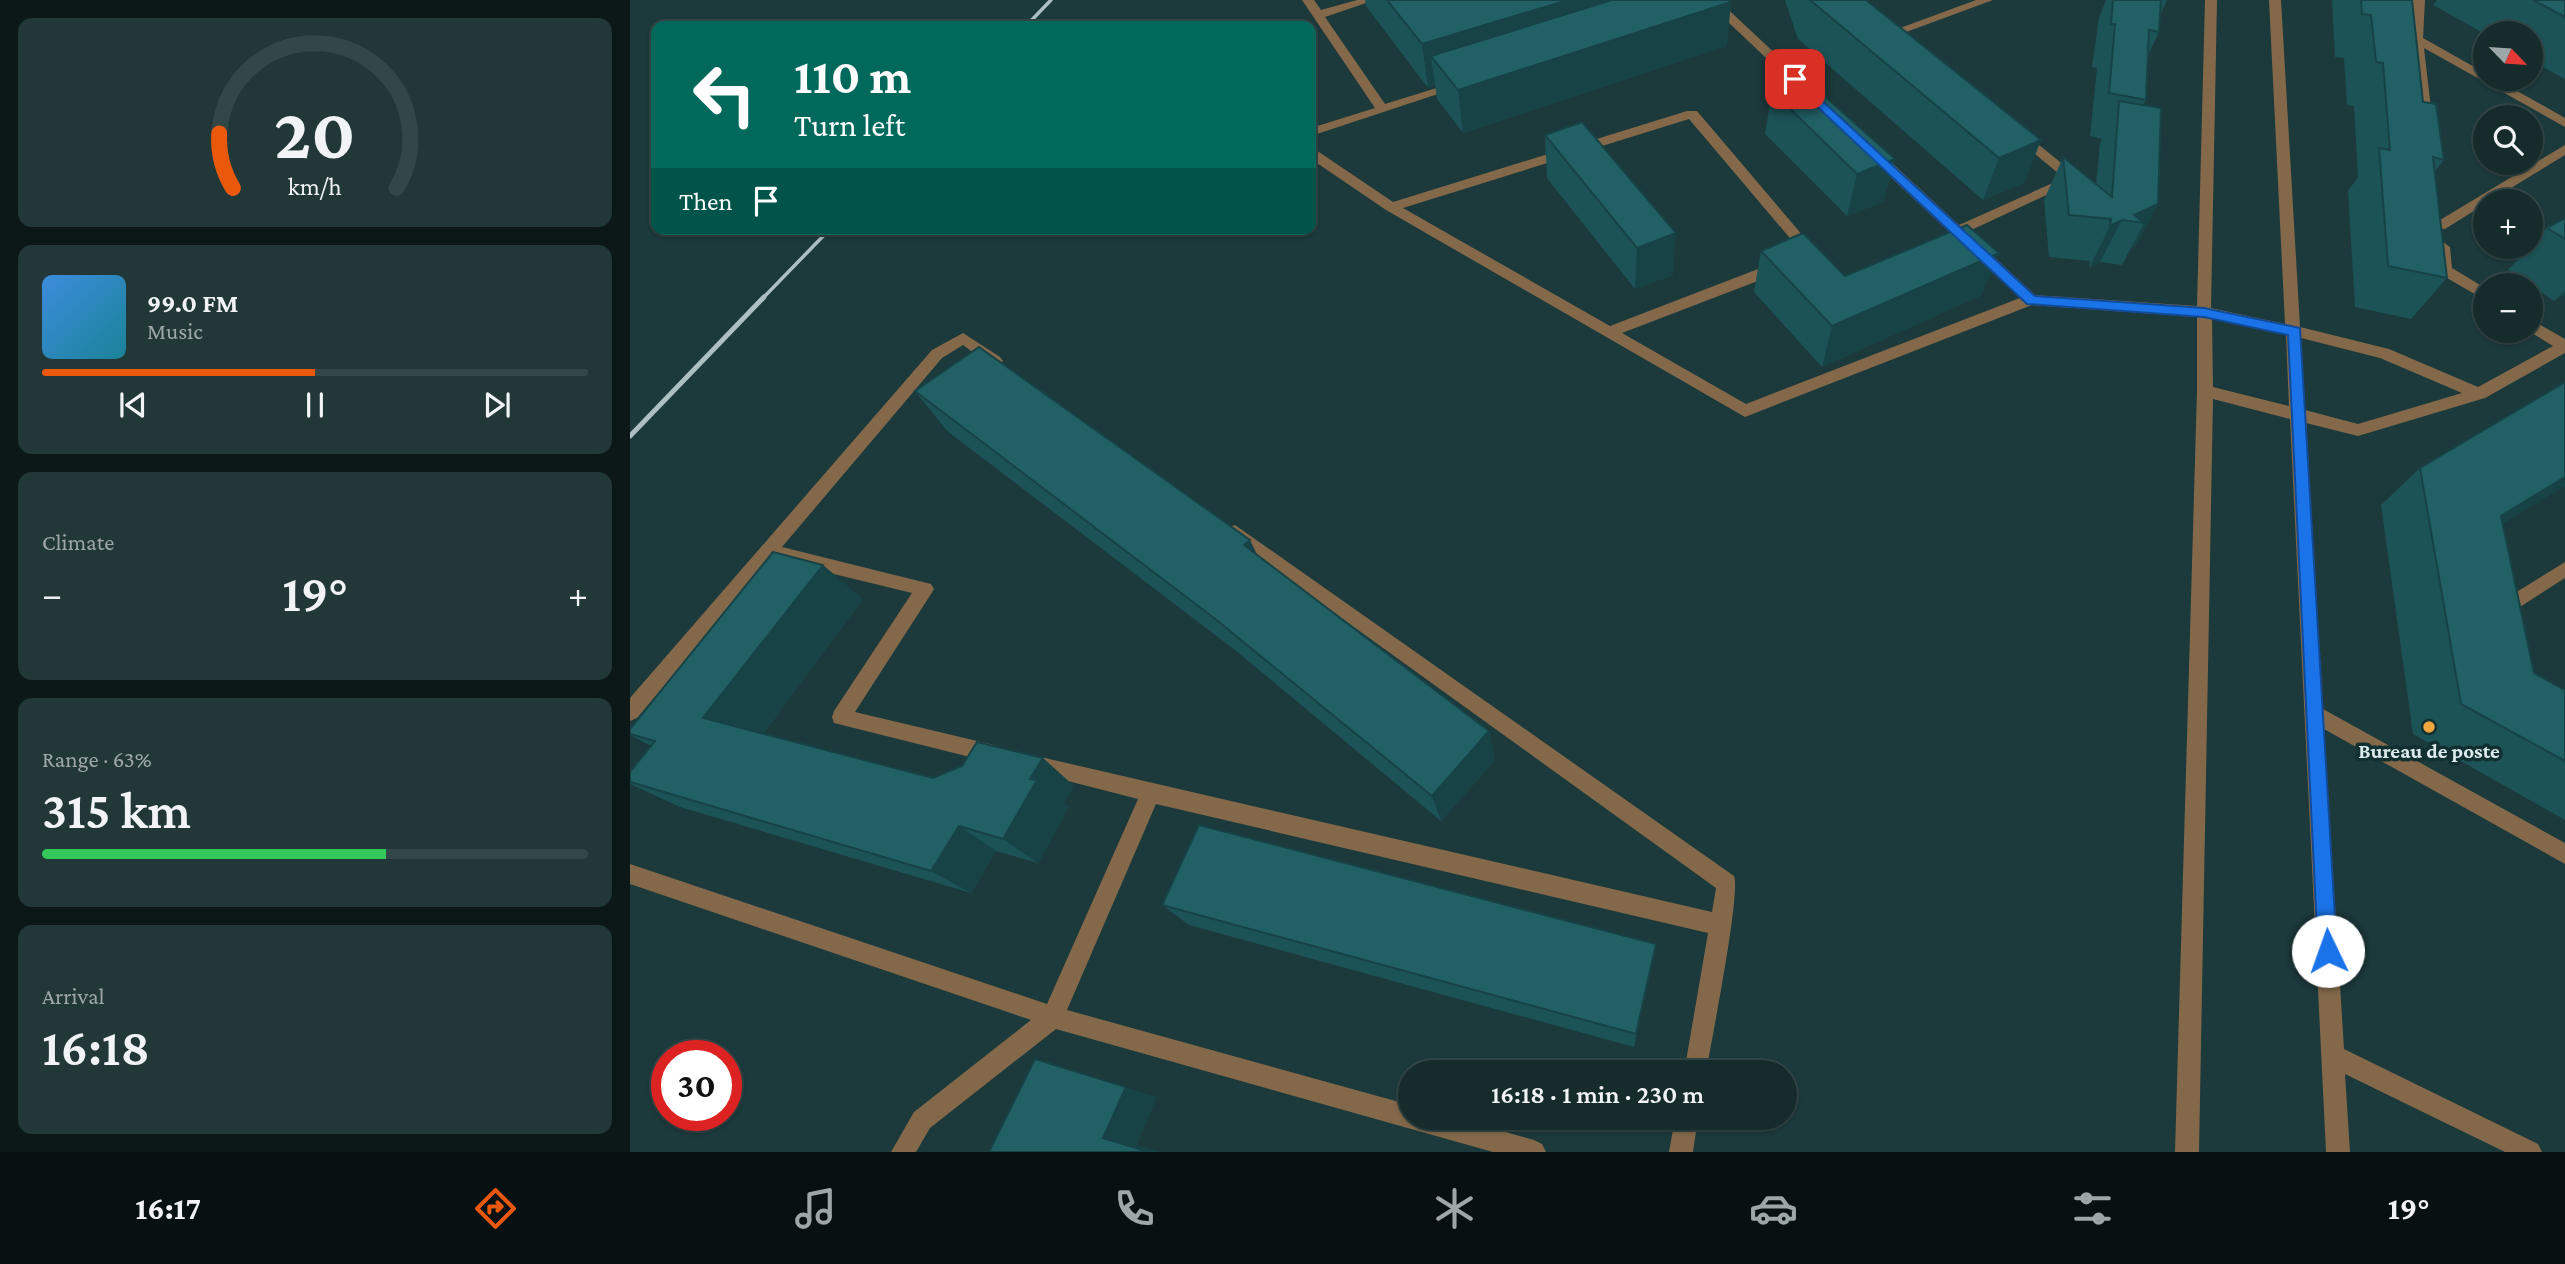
<!DOCTYPE html>
<html lang="en">
<head>
<meta charset="utf-8">
<style>
  body { margin:0; font-family:"Crimson Pro",serif; background:#223738; color:#f1f3f6; height:100vh; display:flex; flex-direction:column; font-size:26px; white-space:nowrap }
  * { box-sizing:border-box; margin:0 }
  p { font-size:23px; color:#9da7a9 }
  .icon { flex:none; width:38px; height:38px; fill:none; stroke:currentColor; stroke-width:2; stroke-linecap:round; stroke-linejoin:round }
  .map { position:relative; flex:1; overflow:hidden }
  .details { display:flex; flex-direction:column; gap:18px; padding:18px; background:#0c1818; width:630px }
  .details>* { flex:none }
  .hud { position:absolute; left:21px; top:21px; width:665px; height:214px; border-radius:14px; box-shadow:0 2px 5px #0004,0 0 0 2px #344748; background:#00695c; color:#fff; overflow:hidden }
  .needle { width:46px; rotate:115deg }
  .buttons { position:absolute; left:1843px; top:21px; display:grid; gap:14px }
  .buttons a { display:grid; place-items:center; width:70px; height:70px; border-radius:50%; background:#152b2c; box-shadow:0 2px 5px #0004,0 0 0 2px #344748; font-size:35px }
  .speed { position:absolute; left:21px; top:1040px; display:flex; gap:14px; font-size:35px; font-weight:700; text-align:center }
  .speed>* { display:grid; place-content:center; width:91px; height:91px; border-radius:50%; background:#152b2c; box-shadow:0 2px 5px #0004,0 0 0 2px #344748; line-height:1 }
  .speed .limit { border:10px solid #d22; background:#fff; color:#111 }
  .pin { position:absolute; display:grid; place-items:center; width:60px; height:60px; color:#fff; margin:-30px; border-radius:14px; box-shadow:0 4px 10px #0006 }
  .me { position:absolute; width:77px; margin:-38px; rotate:357deg; stroke-linejoin:round; filter:drop-shadow(0 0 5px #0008) }
  .turn { display:flex; align-items:center; gap:24px; height:147px; padding:0 28px; font-size:32px }
  .turn .icon { width:91px; height:91px; stroke-width:2.5 }
  .turn b { display:block; font-size:49px; line-height:60px }
  .then { display:flex; align-items:center; height:66px; padding:0 28px; background:#0003; gap:14px; font-size:26px }
  .big { font-size:52px; font-weight:600; line-height:1.1 }
  .details .tile { flex:1; display:flex; flex-direction:column; justify-content:center; gap:10px; min-width:0; padding:0 24px; border-radius:14px; background:#223738 }
  .details .dial { align-items:center; gap:0 }
  .dial svg { height:182px; overflow:visible; fill:none; stroke:#344748; stroke-width:7; stroke-linecap:round; text-anchor:middle }
  .dial text { fill:#f1f3f6; stroke:none }
  .song { display:flex; align-items:center; gap:21px }
  .cover { width:84px; height:84px; border-radius:10px; background:linear-gradient(135deg,hsl(210 70% 55%),hsl(190 70% 35%)) }
  .played { height:7px; border-radius:4px; background:linear-gradient(90deg,#ea580c 50%,#344748 50%) }
  .keys { display:flex; justify-content:space-around; direction:ltr }
  .heat { display:flex; justify-content:space-between; align-items:center; font-size:38px; direction:ltr }
  .charge { height:10px; border-radius:5px; background:linear-gradient(90deg,#34c759 63%,#344748 0) }
  .trip { position:absolute; left:768px; top:1060px; width:399px; height:70px; border-radius:35px; background:#152b2c; box-shadow:0 2px 5px #0004,0 0 0 2px #344748; font-weight:600; line-height:70px; text-align:center }
  .tab-bar { display:flex; height:112px; justify-content:space-around; align-items:center; background:#081112; color:#9da7a9 }
  .tab-bar .icon { width:49px; height:49px }
  .tab-bar .current { color:#ea580c }
  .tab-bar b { font-size:32px; color:#f1f3f6 }
  main { display:flex; flex:1; min-height:0 }
  .map>svg:first-child { display:block }
</style>
</head>
<body>
<main>
<section class="details">
<div class="tile dial"><svg viewBox="0 0 100 80">
<path d="M14 69A42 42 0 1 1 86 69"/>
<path d="M14 69A42 42 0 0 1 8 45" stroke="#ea580c"/>
<text x="50" y="56" font-size="32" font-weight="700">20</text>
<text x="50" y="72" font-size="11">km/h</text>
</svg></div>
<div class="tile">
<div class="song"><i class="cover"></i><div><b>99.0 FM</b><p>Music</p></div></div>
<div class="played"></div>
<div class="keys"><svg class="icon" aria-label="previous" viewBox="0 0 24 24"><path d="M18 5L8 12l10 7zM5 5v14"/></svg><svg class="icon" aria-label="pause" viewBox="0 0 24 24"><path d="M8 5v14M16 5v14"/></svg><svg class="icon" aria-label="next" viewBox="0 0 24 24"><path d="M6 5l10 7-10 7zM19 5v14"/></svg></div>
</div>
<div class="tile"><p>Climate</p>
<div class="heat"><a>−</a><b class="big">19°</b><a>+</a></div>
</div>
<div class="tile"><p>Range · 63%</p><b class="big">315 km</b><div class="charge"></div></div>
<div class="tile"><p>Arrival</p><b class="big">16:18</b></div>
</section>
<div class="map">
<svg width="1935" height="1152" viewBox="0 0 1935 1152">
  <rect width="100%" height="100%" fill="#1c393b"/>
  <g fill="none" stroke-linecap="round" stroke-linejoin="round">
    <!-- street -->
    <g fill="#83694a" fill-rule="evenodd">
      <polygon points="672,0 684,0 691,10 727,0 745,0 695,17 755,104 829,81 835,85 681,136 681,128 745,108"/>
      <polygon points="1075,0 1088,0 1181,87 1181,93 1173,93"/>
      <polygon points="1346,0 1363,0 1268,35 1273,40 1271,43 1263,43 1254,34"/>
      <path d="M 1575,0 L 1587,0 L 1581,308 L 1655,324 L 1639,0 L 1651,0 L 1670,327 L 1759,349 L 1848,387 L 1923,346 L 1899,331 L 1900,319 L 1935,339 L 1935,353 L 1855,398 L 1728,436 L 1676,423 L 1693,709 L 1935,843 L 1935,864 L 1694,729 L 1714,1049 L 1908,1144 L 1912,1152 L 1875,1152 L 1715,1074 L 1720,1152 L 1696,1152 L 1660,419 L 1583,399 L 1569,1152 L 1545,1152 L 1567,391 L 1567,317 L 1402,305 L 1115,417 L 756,210 L 681,159 L 681,149 L 686,150 L 763,202 L 1057,111 L 1067,111 L 1185,250 L 1185,256 L 1175,256 L 1059,119 L 773,208 L 980,326 L 1141,264 L 1151,264 L 1151,272 L 992,333 L 1116,404 L 1390,298 L 1240,158 L 1240,152 L 1250,152 L 1329,225 L 1434,178 L 1382,135 L 1383,132 L 1393,132 L 1451,179 L 1337,232 L 1405,295 L 1567,306 ZM 1582,319 L 1656,335 L 1659,406 L 1583,387 ZM 1671,338 L 1750,358 L 1832,393 L 1728,424 L 1675,410 Z"/>
      <polygon points="1783,0 1795,0 1793,38 1855,73 1855,79 1866,79 1935,118 1935,127 1794,48 1803,126 1802,129 1792,129 1781,39"/>
      <polygon points="1935,145 1935,155 1860,201 1855,201 1855,204 1815,229 1805,229 1805,223"/>
      <polygon points="1813,242 1820,247 1822,268 1855,288 1855,300 1810,274 1806,247"/>
      <polygon points="333,333 370,357 373,361 370,365 360,365 333,345 312,358 152,547 301,584 304,589 301,594 225,712 364,745 371,748 374,754 371,760 364,763 204,723 202,717 204,711 282,593 142,559 7,718 0,721 0,698 302,350"/>
      <path d="M 605,525 L 1104,876 C 1111,893 1081,1043 1076,1073 L 1054,1073 L 1078,933 L 526,804 L 437,1010 L 780,1105 L 780,1118 L 826,1118 L 904,1140 L 912,1144 L 916,1152 L 863,1152 L 426,1029 L 300,1128 L 286,1152 L 261,1152 L 284,1112 L 401,1020 L 0,884 L 0,864 L 417,1004 L 508,799 L 395,770 L 392,764 L 395,758 L 402,755 L 1082,912 L 1086,888 L 599,537 L 596,532 L 599,527 Z"/>
      <polygon points="1935,562 1935,578 1876,616 1870,619 1864,616 1861,611 1864,606"/>
      <polygon points="1045,1118 1068,1118 1063,1152 1039,1152"/>
    </g>
    <!-- rail-far1 -->
    <g stroke="#acbfc1" stroke-width="3.5">
      <polyline points="396,26 421,0"/>
      <polyline points="132,299 200,229"/>
    </g>
    <!-- rail -->
    <polyline stroke="#acbfc1" stroke-width="5" points="0,436 134,297"/>
  </g>
  <!-- wall -->
  <g fill="#1c5357">
    <polygon points="735,0 1098,0 1097,46 833,133 807,99 805,85 798,88 736,6"/>
    <polygon points="1155,0 1236,0 1411,140 1394,183 1353,200 1168,39"/>
    <polygon points="1476,0 1537,0 1530,16 1529,32 1518,55 1516,100 1513,105 1528,204 1505,246 1501,248 1492,265 1470,262 1459,268 1460,261 1419,257 1414,200 1433,157 1466,184 1470,144 1472,139 1460,136 1467,68 1462,67 1469,18"/>
    <polygon points="1702,0 1782,0 1793,102 1814,160 1805,171 1817,278 1781,319 1725,307 1718,191 1728,177 1724,106 1717,105 1714,58 1705,57"/>
    <polygon points="1807,0 1935,0 1935,79 1900,60 1900,33 1855,33 1855,34 1803,5"/>
    <polygon points="1142,91 1265,159 1253,202 1217,216 1135,134"/>
    <polygon points="915,135 1043,275 1005,289 917,178"/>
    <polygon points="1935,218 1935,295 1924,301 1878,270 1917,228"/>
    <polygon points="1131,251 1215,276 1352,295 1192,367 1124,292"/>
    <polygon points="285,391 628,556 859,731 865,760 811,821 605,650 317,431"/>
    <polygon points="1790,468 1872,524 1904,673 1935,690 1935,820 1783,734 1751,505"/>
    <polygon points="233,599 133,734 303,778 444,786 434,803 439,807 408,863 366,851 341,893 50,807 0,784 0,772 21,746 0,735 0,729"/>
    <polygon points="532,905 1026,944 1004,1047 559,925"/>
  </g>
  <!-- shaded-wall -->
  <g fill="#174347">
    <polygon points="938,0 1056,0 801,56 805,85 798,88 792,44"/>
    <polygon points="1101,2 1097,46 833,133 828,90"/>
    <polygon points="1411,140 1394,183 1353,200 1369,158"/>
    <polygon points="1265,159 1253,202 1217,216 1227,174"/>
    <polygon points="1528,204 1505,246 1501,248 1514,223 1504,215"/>
    <polygon points="1492,220 1470,262 1459,268 1480,226"/>
    <polygon points="1046,233 1043,275 1005,289 1007,248"/>
    <polygon points="1369,253 1352,295 1192,367 1202,326"/>
    <polygon points="1935,291 1935,295 1924,301"/>
    <polygon points="1935,477 1935,486 1826,552 1871,516"/>
    <polygon points="620,540 637,575 614,545"/>
    <polygon points="193,565 233,599 123,747 73,718"/>
    <polygon points="859,731 865,760 811,821 802,796"/>
    <polygon points="413,758 444,786 434,803 439,807 408,863 373,839 400,779"/>
    <polygon points="329,826 366,851 341,893 301,871"/>
    <polygon points="496,1087 527,1097 507,1145 530,1152 519,1152 473,1138"/>
  </g>
  <!-- building -->
  <g fill="#216065" stroke="#174347" stroke-width="2">
    <polygon points="757,0 938,0 792,44"/>
    <polygon points="982,0 1098,0 1101,2 828,90 801,56"/>
    <polygon points="1180,0 1236,0 1411,140 1369,158"/>
    <polygon points="1483,0 1531,0 1529,32 1519,30 1516,100 1479,93 1485,24 1481,24"/>
    <polygon points="1731,0 1782,0 1793,102 1806,104 1814,160 1803,157 1817,278 1758,266 1749,148 1760,150 1753,63 1746,62 1741,15 1732,14"/>
    <polygon points="1903,0 1935,0 1935,17"/>
    <polygon points="1164,69 1265,159 1227,174 1142,91"/>
    <polygon points="1489,101 1531,108 1528,204 1504,215 1514,223 1492,220 1480,226 1481,219 1439,215 1433,157 1482,197"/>
    <polygon points="952,122 1046,233 1007,248 915,135"/>
    <polygon points="1935,218 1935,239 1917,228"/>
    <polygon points="1337,225 1369,253 1202,326 1131,251 1173,233 1215,276"/>
    <polygon points="349,347 620,540 614,545 859,731 802,796 584,618 285,391"/>
    <polygon points="1935,382 1935,477 1871,516 1904,673 1935,690 1935,761 1831,704 1790,468"/>
    <polygon points="143,552 193,565 73,718 303,778 332,766 347,742 413,758 400,779 407,780 373,839 329,826 301,871 0,782 0,772 25,741 0,734 0,729"/>
    <polygon points="569,825 1026,944 1006,1034 532,905"/>
    <polygon points="405,1059 496,1087 473,1138 519,1152 359,1152"/>
  </g>
  <!-- route -->
  <polygon fill="#1a73e8" stroke="#114b97" stroke-width="2" points="1165,76 1405,296 1574,308 1670,328 1707,951 1704,957 1698,960 1691,957 1688,951 1658,335 1574,317 1397,304 1161,82 1160,79"/>
  <!-- markers -->
  <circle fill="#f1a640" stroke="#122f31" stroke-width="2.5" cx="1799" cy="727" r="7"/>
  <g text-anchor="middle" stroke-width="7" stroke-linejoin="round" paint-order="stroke">
    <!-- poi labels -->
    <g font-size="21" font-weight="bold" fill="#dbebec" stroke="#122f31">
      <text x="1799" y="758">Bureau de poste</text>
    </g>
  </g>
</svg>
<div class="buttons">
<a><svg class="needle" viewBox="-14 -14 28 28"><path d="M0-13l5 13h-10z" fill="#e53935"/><path d="M0 13l5-13h-10z" fill="#9da7a9"/></svg></a>
<a><svg class="icon" aria-label="search" viewBox="0 0 24 24"><circle cx="10" cy="10" r="6"/><path d="M15 15l6 6"/></svg></a>
<a>+</a>
<a>−</a>
</div>
<div class="speed"><div class="limit">30</div></div>
<div class="pin" style="left:1165px;top:79px;background:#d93025"><svg class="icon" aria-label="arrive" viewBox="0 0 24 24"><path d="M6 21V4h12l-3 4 3 4H6"/></svg></div>
<svg class="me" style="left:1698px;top:951px" viewBox="-20 -20 40 40"><circle r="19" fill="#fff"/><path d="M0-13L10 11 0 6-10 11z" fill="#1a73e8"/></svg>
<div class="trip">16:18 · 1 min · 230 m</div>
<div class="hud">
<div class="turn"><svg class="icon" aria-label="left" viewBox="0 0 24 24"><path d="M17 20v-9H6M10 6l-5 5 5 5"/></svg><div><b>110 m</b>Turn left</div></div>
<div class="then">Then<svg class="icon" aria-label="arrive" viewBox="0 0 24 24"><path d="M6 21V4h12l-3 4 3 4H6"/></svg></div>
</div>
</div>
</main>
<nav class="tab-bar">
<b>16:17</b>
<svg class="icon current" aria-label="directions" viewBox="0 0 24 24"><path d="M12 3l9 9-9 9-9-9zM9 14v-3h6M13 9l2 2-2 2"/></svg>
<svg class="icon" aria-label="music" viewBox="0 0 24 24"><path d="M9 18V5l10-2v13"/><circle cx="6" cy="18" r="3"/><circle cx="16" cy="16" r="3"/></svg>
<svg class="icon" aria-label="phone" viewBox="0 0 24 24"><path d="M5 4h4l2 5-3 2q2 4 5 5l2-3 5 2v4C11 20 4 13 5 4z"/></svg>
<svg class="icon" aria-label="climate" viewBox="0 0 24 24"><path d="M12 3v18M4 7l16 10M4 17L20 7"/></svg>
<svg class="icon" aria-label="car" viewBox="0 0 24 24"><path d="M5 17H2v-5l4-1 3-4h7l3 4 3 1v5h-3M9 17h6M6 11h13"/><circle cx="7" cy="17" r="2"/><circle cx="17" cy="17" r="2"/></svg>
<svg class="icon" aria-label="filters" viewBox="0 0 24 24"><path d="M4 7h16M4 17h16"/><circle cx="9" cy="7" r="2"/><circle cx="15" cy="17" r="2"/></svg>
<b>19°</b>
</nav>
</body>
</html>
